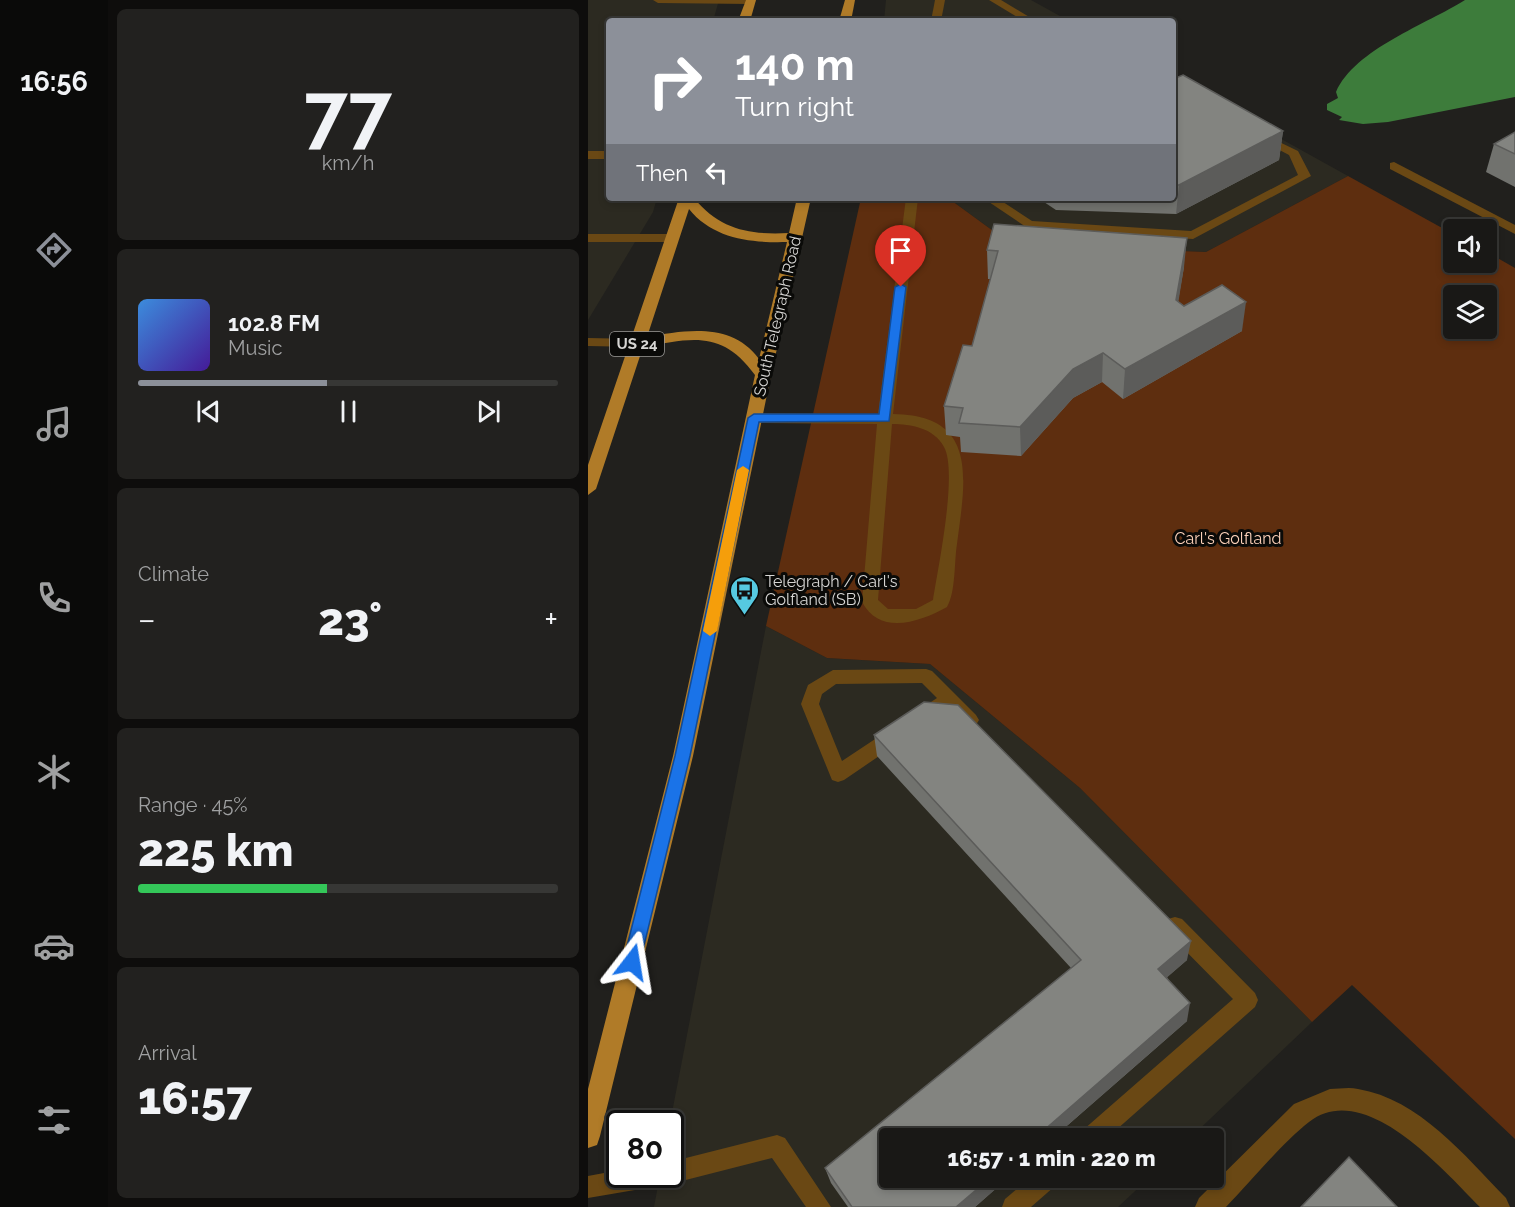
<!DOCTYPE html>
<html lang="en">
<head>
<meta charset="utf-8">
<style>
  body { margin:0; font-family:Raleway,sans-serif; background:#22211f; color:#f1f3f6; height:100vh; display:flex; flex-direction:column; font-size:22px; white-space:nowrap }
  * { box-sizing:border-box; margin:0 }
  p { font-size:20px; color:#9fa0a1 }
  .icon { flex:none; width:33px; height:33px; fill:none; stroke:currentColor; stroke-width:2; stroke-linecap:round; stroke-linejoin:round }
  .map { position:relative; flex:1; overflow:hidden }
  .side { display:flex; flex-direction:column; gap:9px; padding:9px; background:#0e0d0c; width:480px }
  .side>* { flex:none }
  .banner { position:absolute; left:18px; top:18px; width:570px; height:183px; border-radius:6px; box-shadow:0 3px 9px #0003,0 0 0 2px #373735; background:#8c9099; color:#fff; overflow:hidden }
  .buttons { position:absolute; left:855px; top:219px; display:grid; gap:12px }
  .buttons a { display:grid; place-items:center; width:54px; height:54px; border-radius:6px; background:#191816; box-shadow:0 3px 9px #0003,0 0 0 2px #373735; font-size:30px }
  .speed { position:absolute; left:18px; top:1110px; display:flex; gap:12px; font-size:30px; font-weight:700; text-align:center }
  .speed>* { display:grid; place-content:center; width:78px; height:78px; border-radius:50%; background:#191816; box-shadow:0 3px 9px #0003,0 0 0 2px #373735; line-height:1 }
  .speed .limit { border:3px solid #111; border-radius:9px; background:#fff; color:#111 }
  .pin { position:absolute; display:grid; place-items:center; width:51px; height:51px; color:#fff; margin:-62px -26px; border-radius:50% 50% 50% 0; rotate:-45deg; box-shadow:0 0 6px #0007 }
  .pin .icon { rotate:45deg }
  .me { position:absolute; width:66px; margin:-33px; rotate:14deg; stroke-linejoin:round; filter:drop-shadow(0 0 4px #0008) }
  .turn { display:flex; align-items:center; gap:21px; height:126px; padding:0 30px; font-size:27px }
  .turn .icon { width:78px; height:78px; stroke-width:2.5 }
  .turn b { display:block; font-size:42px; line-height:51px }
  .then { display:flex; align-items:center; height:57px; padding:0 30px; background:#0003; gap:12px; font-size:22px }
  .big { font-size:45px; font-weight:800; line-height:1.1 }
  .side .widget { flex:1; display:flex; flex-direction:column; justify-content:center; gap:9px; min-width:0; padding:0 21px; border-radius:9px; background:#22211f }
  .side .dial { align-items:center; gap:0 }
  .dial b { font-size:78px; line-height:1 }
  .song { display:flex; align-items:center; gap:18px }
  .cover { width:72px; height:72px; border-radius:9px; background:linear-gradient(135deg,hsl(210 70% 55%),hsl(260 70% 35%)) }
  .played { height:6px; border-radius:3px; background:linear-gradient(90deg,#8c9099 45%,#373735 45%) }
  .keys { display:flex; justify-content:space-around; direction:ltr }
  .heat { display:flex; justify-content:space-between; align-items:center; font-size:33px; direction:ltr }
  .charge { height:9px; border-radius:4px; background:linear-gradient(90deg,#34c759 45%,#373735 0) }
  .trip { position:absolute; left:291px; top:1128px; width:345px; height:60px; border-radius:6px; background:#191816; box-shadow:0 3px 9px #0003,0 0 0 2px #373735; font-weight:800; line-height:60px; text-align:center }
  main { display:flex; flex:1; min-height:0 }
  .tab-bar { display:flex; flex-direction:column; width:108px; justify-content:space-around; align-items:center; background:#0a0a09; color:#9fa0a1 }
  .tab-bar .icon { width:42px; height:42px }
  .tab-bar .on { color:#8c9099 }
  .tab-bar b { font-size:27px; color:#f1f3f6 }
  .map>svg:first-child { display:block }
</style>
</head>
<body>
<main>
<nav class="tab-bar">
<b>16:56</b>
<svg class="icon on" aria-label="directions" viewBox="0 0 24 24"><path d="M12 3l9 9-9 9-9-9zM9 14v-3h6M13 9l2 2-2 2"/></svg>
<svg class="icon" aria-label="music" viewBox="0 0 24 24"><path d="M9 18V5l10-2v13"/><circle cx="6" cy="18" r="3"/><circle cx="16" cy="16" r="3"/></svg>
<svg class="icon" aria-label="phone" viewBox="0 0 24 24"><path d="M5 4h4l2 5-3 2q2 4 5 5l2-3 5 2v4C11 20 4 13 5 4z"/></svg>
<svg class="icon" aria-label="climate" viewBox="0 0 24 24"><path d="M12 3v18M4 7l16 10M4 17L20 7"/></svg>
<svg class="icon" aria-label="car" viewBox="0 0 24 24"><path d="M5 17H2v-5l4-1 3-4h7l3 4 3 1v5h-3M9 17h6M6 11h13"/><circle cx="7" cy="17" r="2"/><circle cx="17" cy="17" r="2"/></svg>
<svg class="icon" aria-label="filters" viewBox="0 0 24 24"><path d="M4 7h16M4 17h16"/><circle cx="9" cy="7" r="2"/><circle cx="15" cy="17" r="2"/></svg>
</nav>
<section class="side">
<div class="widget dial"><b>77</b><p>km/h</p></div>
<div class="widget">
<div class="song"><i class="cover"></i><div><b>102.8 FM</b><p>Music</p></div></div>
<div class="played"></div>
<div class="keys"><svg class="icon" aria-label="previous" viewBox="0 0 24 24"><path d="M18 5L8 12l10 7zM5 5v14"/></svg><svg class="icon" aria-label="pause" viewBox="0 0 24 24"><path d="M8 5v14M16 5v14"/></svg><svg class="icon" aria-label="next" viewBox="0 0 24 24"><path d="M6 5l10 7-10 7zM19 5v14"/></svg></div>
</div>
<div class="widget"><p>Climate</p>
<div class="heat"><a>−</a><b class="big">23°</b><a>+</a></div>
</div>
<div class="widget"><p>Range · 45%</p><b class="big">225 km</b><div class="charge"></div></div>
<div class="widget"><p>Arrival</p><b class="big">16:57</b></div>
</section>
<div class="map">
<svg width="927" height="1207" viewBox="0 0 927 1207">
  <rect width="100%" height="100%" fill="#21201d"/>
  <!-- built -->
  <g fill="#2c2a21">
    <polygon points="0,0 131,0 125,21 21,21 21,198 69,198 65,212 0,320"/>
    <polygon points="298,0 443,0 481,21 296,21"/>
    <polygon points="585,79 760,176 618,252 423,244 360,198 585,198"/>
    <polygon points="178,626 239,658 342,664 492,788 724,1022 602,1138 302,1138 302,1178 561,1178 530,1207 66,1207 72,1175 82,1174 82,1123"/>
  </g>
  <!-- green -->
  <path fill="#5e2e0f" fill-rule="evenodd" d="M 760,176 L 865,234 L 866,262 L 898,262 L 899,252 L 927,268 L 927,1139 L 764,985 L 724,1022 L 492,788 L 342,664 L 239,658 L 178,626 L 273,198 L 360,198 L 423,244 L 618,252 ZM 866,296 L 898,296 L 898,328 L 866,328 Z"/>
  <!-- water -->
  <path fill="#3d7c3b" d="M 877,0 L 927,0 L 927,97 L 800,122 L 775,124 L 751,120 L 754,117 L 739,110 L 739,104 L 750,98 L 748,92 C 767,49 839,24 877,0 Z"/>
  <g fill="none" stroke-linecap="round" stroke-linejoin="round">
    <!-- service -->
    <g fill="#6a4814" fill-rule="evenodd">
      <polygon points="65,0 167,0 168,1 163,4 70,3"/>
      <polygon points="347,0 357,0 353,21 343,21"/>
      <polygon points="401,0 413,0 448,21 436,21"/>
      <polygon points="673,133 710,151 723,176 605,239 441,229 395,198 409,198 444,221 603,231 710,175 701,155 669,138 667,136"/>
      <rect x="0" y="151" width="21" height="8"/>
      <polygon points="806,162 927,225 927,234 802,169 802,163"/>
      <path d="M 318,198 L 330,198 L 305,414 C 392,415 377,481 369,544 C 366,562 368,591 359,607 C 332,622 292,636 274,602 L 289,424 L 166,423 L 159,418 L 166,413 L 290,414 ZM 304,424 C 323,424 346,428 356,447 C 370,472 350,568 345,600 L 328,609 L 300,609 L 290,600 Z"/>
      <polygon points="0,234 84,234 90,238 84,242 0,242"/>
      <polygon points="0,338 49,339 56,343 49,347 0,346"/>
      <path d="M 338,669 L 344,671 L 388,715 L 391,720 L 388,725 C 375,730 368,718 360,709 L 256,780 L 250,782 L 244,780 L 213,704 L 220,685 L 245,670 ZM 334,683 L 349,698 L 254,761 L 231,704 L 234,694 L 248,684 Z"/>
      <polygon points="587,917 594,919 667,993 670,1000 667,1007 519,1138 492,1138 495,1130 645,999 580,933 577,926 580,919"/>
      <polygon points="189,1135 197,1138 243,1207 218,1207 184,1158 82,1184 0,1198 0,1176 32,1170 32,1174 82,1174 82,1162"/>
      <polygon points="442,1178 470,1178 467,1186 443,1207 414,1207 417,1199"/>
    </g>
    <!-- minor -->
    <path fill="#6a4814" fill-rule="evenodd" d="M 742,1089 C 751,1089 761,1087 770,1089 C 831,1099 877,1156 918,1198 L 922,1207 L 892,1207 C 857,1172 777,1078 721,1122 C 694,1143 663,1181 638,1207 L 607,1207 L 611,1198 L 706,1104 Z"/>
    <!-- trunk -->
    <g fill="#b07b28" fill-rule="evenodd">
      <polygon points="158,0 168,0 162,21 150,21"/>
      <polygon points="257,0 267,0 263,21 251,21"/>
      <path d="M 91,198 L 106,198 C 132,230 162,235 201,233 L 209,198 L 223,198 L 183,375 L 105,756 L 12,1136 L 9,1145 L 0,1148 L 0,1089 L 85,756 L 167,375 C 134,330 105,338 55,347 L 8,489 L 0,495 L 0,465 ZM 101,209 C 125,239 163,243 199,242 L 171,359 C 144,322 98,330 59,337 Z"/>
    </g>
  </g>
  <!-- wall -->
  <g fill="#71726e">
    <polygon points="585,79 695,131 691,160 588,214 468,210 450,198 585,198"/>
    <polygon points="927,132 927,187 898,172 906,144"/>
    <polygon points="399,250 596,267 590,301 596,306 654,331 535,399 514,382 485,398 433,456 373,452 372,437 358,435 356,406 384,346 403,279 400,279"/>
    <polygon points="286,735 599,960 579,977 599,1021 465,1138 302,1138 420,1178 387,1207 260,1207 243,1183 237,1168 483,968 289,756"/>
  </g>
  <!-- shaded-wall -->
  <g fill="#5c5c5a">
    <polygon points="695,131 691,160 588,214 591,185"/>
    <polygon points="599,238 596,267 586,329 588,300"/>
    <polygon points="658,302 654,331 535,399 537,369"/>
    <polygon points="515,353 514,382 485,398 433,456 432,427 485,369"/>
    <polygon points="603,941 599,960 568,987 570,969"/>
    <polygon points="602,1003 599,1021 465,1138 447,1138"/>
    <polygon points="402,1178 420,1178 387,1207 368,1207"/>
  </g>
  <!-- building -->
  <g fill="#838480" stroke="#5c5c5a" stroke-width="1.5">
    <polygon points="595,75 695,131 591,185 585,185 585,79"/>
    <polygon points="927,132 927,154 906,144"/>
    <polygon points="406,224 599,238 588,300 596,306 634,285 658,302 537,369 515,353 485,369 432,427 371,423 375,408 356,406 375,345 384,346 410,251 399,250"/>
    <polygon points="336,702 370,705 603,941 570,969 602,1003 447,1138 302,1138 302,1178 402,1178 368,1207 264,1207 237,1168 493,960 286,735"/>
    <polygon points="761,1157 809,1207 713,1207"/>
  </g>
  <!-- route -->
  <polygon fill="#1a73e8" stroke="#114b97" stroke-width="1.5" points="313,284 318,287 301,421 171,422 102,756 52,962 49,967 44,969 38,967 35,962 87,756 160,418 166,414 291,414 307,287"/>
  <!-- slow -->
  <polygon fill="#f59e0b" points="155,466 161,470 129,631 122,636 115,631 149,470"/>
  <!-- icons -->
  <defs>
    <symbol id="bus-pin" viewBox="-11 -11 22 30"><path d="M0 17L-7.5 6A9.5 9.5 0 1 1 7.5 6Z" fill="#56c9e1" stroke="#0a0a08"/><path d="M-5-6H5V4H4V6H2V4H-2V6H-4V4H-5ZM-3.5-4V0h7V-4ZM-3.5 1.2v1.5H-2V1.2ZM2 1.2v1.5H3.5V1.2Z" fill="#111"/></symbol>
  </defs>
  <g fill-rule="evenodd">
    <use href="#bus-pin" x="140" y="574" width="33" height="45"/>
  </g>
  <g text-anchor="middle" stroke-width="6" stroke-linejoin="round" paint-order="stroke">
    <!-- shield labels -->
    <rect fill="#0a0a08" stroke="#9a9997" stroke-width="1.5" x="22" y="332" width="54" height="24" rx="4.5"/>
    <g font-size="15" font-weight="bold" fill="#d7d6d4">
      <text x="49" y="349">US 24</text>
    </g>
    <!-- street labels -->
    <g font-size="16" fill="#d7d6d4" stroke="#0a0a08">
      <text transform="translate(189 316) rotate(-77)" y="6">South Telegraph Road</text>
    </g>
    <!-- park labels -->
    <g font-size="16" fill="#fdd1b9" stroke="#0a0a08">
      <text x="640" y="544">Carl's Golfland</text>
    </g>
    <!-- poi labels -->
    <g font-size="16" fill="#d7d6d4" stroke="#0a0a08" text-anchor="start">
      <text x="177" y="587">Telegraph / Carl's<tspan x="177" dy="18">Golfland (SB)</tspan></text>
    </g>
  </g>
</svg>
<div class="buttons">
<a><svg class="icon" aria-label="sound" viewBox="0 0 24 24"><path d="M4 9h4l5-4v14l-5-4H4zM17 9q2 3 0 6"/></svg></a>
<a><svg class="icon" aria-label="layers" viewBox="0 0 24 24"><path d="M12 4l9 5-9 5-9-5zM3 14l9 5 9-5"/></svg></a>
</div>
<div class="speed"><div class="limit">80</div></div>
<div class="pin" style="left:313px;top:287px;background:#d93025"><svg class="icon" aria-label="arrive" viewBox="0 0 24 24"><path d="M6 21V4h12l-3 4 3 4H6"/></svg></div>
<svg class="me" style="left:44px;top:962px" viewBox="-20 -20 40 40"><path d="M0-17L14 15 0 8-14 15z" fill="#1a73e8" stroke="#fff" stroke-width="4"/></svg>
<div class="trip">16:57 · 1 min · 220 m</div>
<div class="banner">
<div class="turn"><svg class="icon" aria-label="right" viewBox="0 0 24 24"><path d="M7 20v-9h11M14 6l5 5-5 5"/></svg><div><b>140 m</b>Turn right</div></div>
<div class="then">Then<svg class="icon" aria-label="left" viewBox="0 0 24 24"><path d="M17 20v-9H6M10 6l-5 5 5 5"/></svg></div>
</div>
</div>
</main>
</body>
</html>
